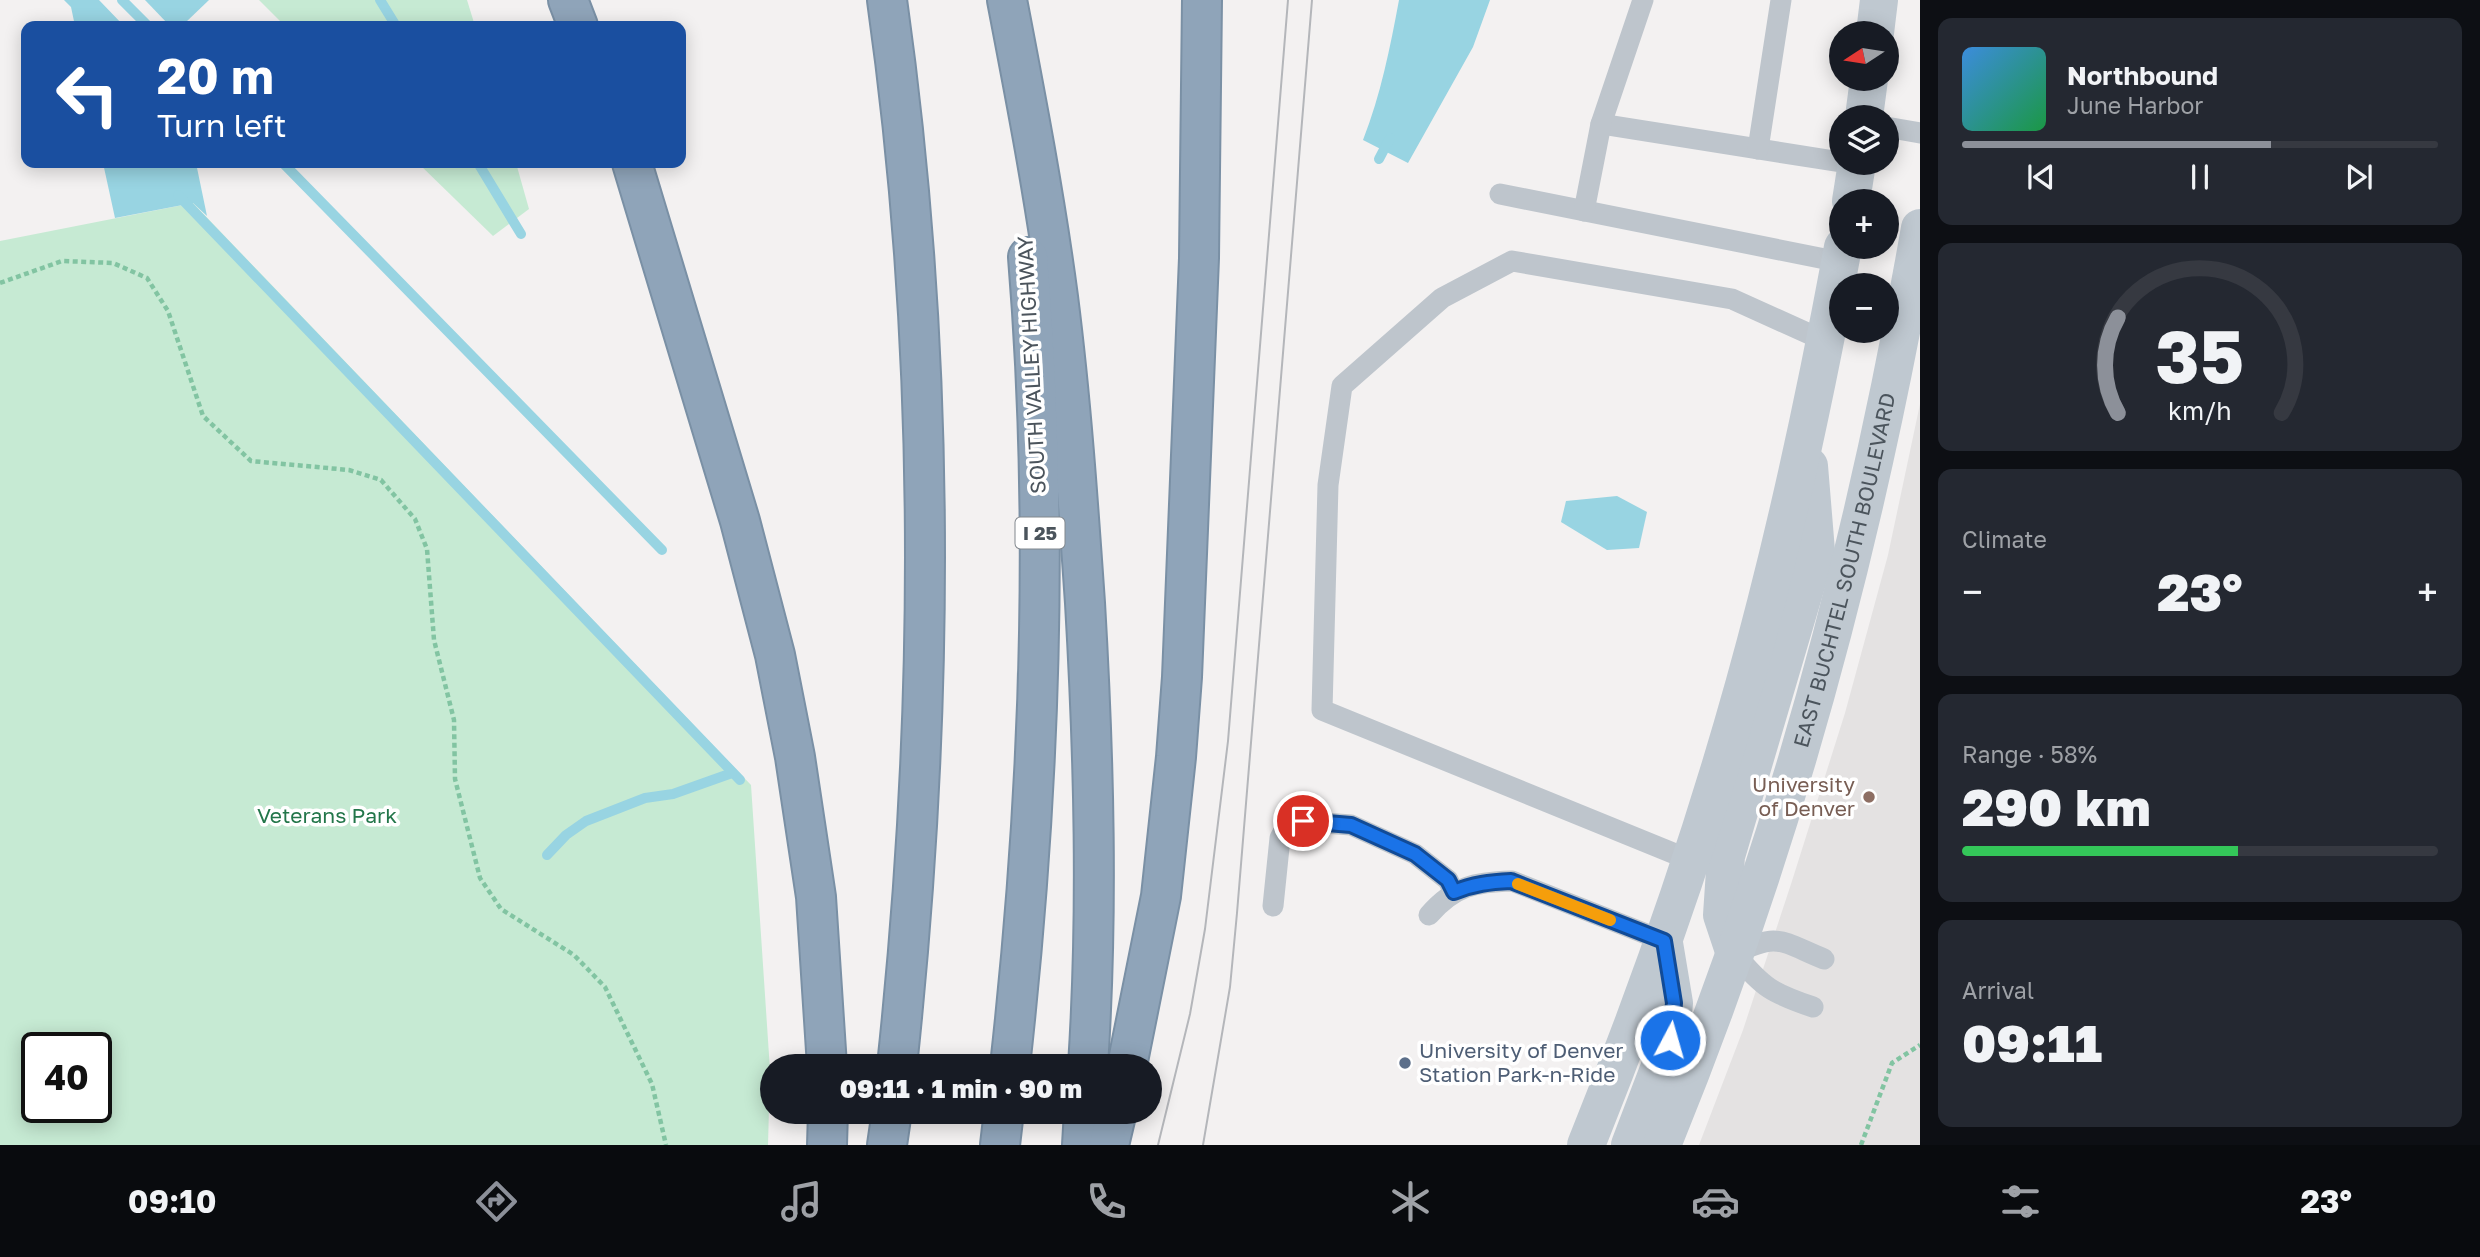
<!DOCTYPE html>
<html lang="en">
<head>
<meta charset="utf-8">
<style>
  body { margin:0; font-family:"Golos Text",sans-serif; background:#242831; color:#f1f3f6; height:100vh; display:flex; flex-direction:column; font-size:26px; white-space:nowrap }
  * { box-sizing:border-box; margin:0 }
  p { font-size:23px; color:#9ea1a6 }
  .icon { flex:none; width:38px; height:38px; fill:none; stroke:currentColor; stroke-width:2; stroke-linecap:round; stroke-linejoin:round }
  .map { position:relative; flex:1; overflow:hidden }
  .drawer { display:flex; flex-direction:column; gap:18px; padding:18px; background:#0d0f14; width:560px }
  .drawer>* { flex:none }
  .guide { position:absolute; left:21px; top:21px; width:665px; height:147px; border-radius:14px; box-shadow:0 4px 18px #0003; background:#1a4fa0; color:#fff; overflow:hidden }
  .needle { width:46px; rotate:258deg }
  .fabs { position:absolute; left:1829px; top:21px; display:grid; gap:14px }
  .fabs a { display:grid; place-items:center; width:70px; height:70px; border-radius:50%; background:#171b24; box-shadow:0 4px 18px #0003; font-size:35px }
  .speed { position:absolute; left:21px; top:1032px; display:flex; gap:14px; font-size:35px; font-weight:700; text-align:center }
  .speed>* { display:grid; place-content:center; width:91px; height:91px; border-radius:50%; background:#171b24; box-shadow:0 4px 18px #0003; line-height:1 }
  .speed .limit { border:4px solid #111; border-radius:10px; background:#fff; color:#111 }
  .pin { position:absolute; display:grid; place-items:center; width:60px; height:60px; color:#fff; margin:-30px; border:4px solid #fff; border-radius:50%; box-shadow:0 2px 7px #0007 }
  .me { position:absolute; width:77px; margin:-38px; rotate:6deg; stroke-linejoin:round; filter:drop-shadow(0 0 5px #0008) }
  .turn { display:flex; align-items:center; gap:24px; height:147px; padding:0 21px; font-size:32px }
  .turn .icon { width:91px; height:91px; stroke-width:2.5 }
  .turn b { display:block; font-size:49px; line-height:60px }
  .big { font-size:52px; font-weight:800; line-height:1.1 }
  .drawer .card { flex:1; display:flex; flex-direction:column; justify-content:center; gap:10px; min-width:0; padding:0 24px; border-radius:14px; background:#242831 }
  .drawer .dial { align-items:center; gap:0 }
  .dial svg { height:182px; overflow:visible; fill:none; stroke:#363941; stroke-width:7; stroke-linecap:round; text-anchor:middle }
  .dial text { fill:#f1f3f6; stroke:none }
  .song { display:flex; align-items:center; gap:21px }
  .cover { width:84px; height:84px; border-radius:10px; background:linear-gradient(135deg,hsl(210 70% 55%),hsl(140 70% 35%)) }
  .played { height:7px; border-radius:4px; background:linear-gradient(90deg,#8c9099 65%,#363941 65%) }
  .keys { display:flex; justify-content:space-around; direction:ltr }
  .heat { display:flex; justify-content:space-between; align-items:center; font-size:38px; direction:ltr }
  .charge { height:10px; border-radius:5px; background:linear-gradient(90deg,#34c759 58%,#363941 0) }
  .trip { position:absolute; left:760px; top:1054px; width:402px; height:70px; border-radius:35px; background:#171b24; box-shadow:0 4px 18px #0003; font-weight:800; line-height:70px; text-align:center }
  .dock { display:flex; height:112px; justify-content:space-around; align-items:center; background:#090b0e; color:#9ea1a6 }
  .dock .icon { width:49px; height:49px }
  .dock .on { color:#8c9099 }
  .dock b { font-size:32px; color:#f1f3f6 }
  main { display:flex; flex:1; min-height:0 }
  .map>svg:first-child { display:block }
</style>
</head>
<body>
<main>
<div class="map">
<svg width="1920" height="1145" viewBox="0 0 1920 1145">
  <rect width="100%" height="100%" fill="#f3f1f1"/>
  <!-- education -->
  <polygon fill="#e4e2e2" points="1920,404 1920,1145 1699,1145 1743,1030 1792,881 1845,713 1888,555"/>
  <!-- green -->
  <g fill="#c6ead3" fill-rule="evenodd">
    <polygon points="259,0 467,0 475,26 285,26"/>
    <polygon points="418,163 516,163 529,209 493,236"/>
    <path d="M 193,203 L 751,785 L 770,1070 L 768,1145 L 0,1145 L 0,241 ZM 37,1048 L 96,1048 L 96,1108 L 37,1108 Z"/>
  </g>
  <!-- water -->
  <g fill="#98d4e2">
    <polygon points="64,0 99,0 124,26 75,26 71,7"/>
    <polygon points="145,0 209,0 185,23 169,25"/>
    <path d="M 1399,0 L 1490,0 L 1473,47 L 1408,163 L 1363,140 C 1381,94 1390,48 1399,0 Z"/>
    <polygon points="103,163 196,163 207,216 193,203 115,218"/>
    <polygon points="1617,496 1647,512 1639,548 1607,550 1561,522 1566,501"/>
  </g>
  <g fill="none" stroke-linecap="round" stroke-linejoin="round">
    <!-- stream -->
    <g stroke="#98d4e2" stroke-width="10">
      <polyline points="122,0 148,26"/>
      <polyline points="380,0 396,26"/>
      <polyline points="1379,159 1390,138"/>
      <polyline points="283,163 662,550"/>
      <polyline points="478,163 521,234"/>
      <polyline points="178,195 740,780"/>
      <polyline points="547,855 566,835 586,821 645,798 673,794 732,773"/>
    </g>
    <defs>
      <g id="highway">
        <polyline points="568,0 578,26"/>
        <path d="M 887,0 C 937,354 935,711 897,1066"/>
        <path d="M 1007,0 C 1026,99 1045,198 1058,297 C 1071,399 1078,501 1085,603 C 1094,758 1098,911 1088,1066"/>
        <polyline points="632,163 740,521 775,655 795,757 816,897 827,1066"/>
        <path d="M 1010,1066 C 1040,797 1050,527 1028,257"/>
        <polyline points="1127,1066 1161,896 1176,757 1182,677 1199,258 1202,0"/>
        <polyline points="827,1145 828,1111"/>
        <polyline points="887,1145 892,1111"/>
        <polyline points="1000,1145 1004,1111"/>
        <polyline points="1082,1145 1084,1111"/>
        <polyline points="1109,1145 1117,1111"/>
      </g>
    </defs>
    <!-- highway casing -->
    <use href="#highway" stroke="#7a90a5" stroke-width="42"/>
    <!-- path -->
    <g stroke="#82c4a2" stroke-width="4.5" stroke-dasharray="5 3.5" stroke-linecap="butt">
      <polyline points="0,283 62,261 113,263 147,278 168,311 203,416 251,461 349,470 381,480 415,519 427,549 434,640 454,720 455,779 480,878 501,909 574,955 605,987 652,1084 666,1145"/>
      <polyline points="1861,1145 1892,1063 1920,1045"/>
    </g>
    <!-- lane -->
    <g stroke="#bec5cc" stroke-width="21">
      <polyline points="1643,0 1601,124 1841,162"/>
      <polyline points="1886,127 1920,133"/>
      <polyline points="1758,149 1781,0"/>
      <polyline points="1500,194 1840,262"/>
      <polyline points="1584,211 1601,124"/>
      <polyline points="1690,860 1322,710 1328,485 1342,386 1442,298 1512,261 1732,299 1825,341"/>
      <polyline points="1273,906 1280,838 1286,827 1298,821 1351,825 1415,854 1448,880 1454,892"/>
      <path d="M 1429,915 C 1454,886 1475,882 1512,881 L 1664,941"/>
      <path d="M 1813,1007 C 1772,993 1763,988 1735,954 C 1778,931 1782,942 1824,959"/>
    </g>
    <!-- secondary -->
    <g stroke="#bfc8d0" stroke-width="38">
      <polyline points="1875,33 1879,0"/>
      <polyline points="1864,117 1869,79"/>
      <polyline points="1851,201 1857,163"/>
      <polyline points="1735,954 1722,915 1726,856 1816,551 1809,466"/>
      <path d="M 1586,1145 C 1657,969 1719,788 1766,603 C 1796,486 1821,366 1843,247"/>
      <polyline points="1630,1145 1670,1040 1674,1003 1664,943"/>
      <path id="s1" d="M 1662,1145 C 1783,850 1866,541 1920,228"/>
    </g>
    <!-- highway -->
    <use href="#highway" stroke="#8fa4b9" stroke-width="38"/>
    <!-- tram -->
    <g stroke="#b4b6ba" stroke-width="2">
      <polyline points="1158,1145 1190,1014 1205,929 1228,741 1288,0"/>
      <polyline points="1203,1145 1230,987 1237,913 1312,0"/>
    </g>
  </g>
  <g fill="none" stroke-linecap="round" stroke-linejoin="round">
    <defs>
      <path id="route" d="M 1303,821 L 1351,825 L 1415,854 L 1448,880 L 1454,892 C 1473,884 1490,882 1511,881 L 1664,941 L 1674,1003 L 1670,1040"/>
    </defs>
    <!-- route casing -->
    <use href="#route" stroke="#114b97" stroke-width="18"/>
    <!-- route -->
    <use href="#route" stroke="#1a73e8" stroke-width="12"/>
    <!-- slow -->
    <polyline stroke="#f59e0b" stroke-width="12" points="1518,884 1610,920"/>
  </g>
  <!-- markers -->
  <circle fill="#8d6e63" stroke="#fff" stroke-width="2.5" cx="1869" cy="797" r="7"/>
  <circle fill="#5c6f8a" stroke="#fff" stroke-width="2.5" cx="1405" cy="1063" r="7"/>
  <g text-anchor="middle" stroke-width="7" stroke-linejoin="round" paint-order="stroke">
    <!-- shield labels -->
    <rect fill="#fff" stroke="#81878d" stroke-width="2" x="1015.5" y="517.5" width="49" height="31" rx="5"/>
    <g font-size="19" font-weight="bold" fill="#4b545c">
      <text x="1040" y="540">I 25</text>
    </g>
    <!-- street labels -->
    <g font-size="21" fill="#4b545c" stroke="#fff">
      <text transform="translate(1032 365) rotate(-93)" y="7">SOUTH VALLEY HIGHWAY</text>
      <text dy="7" stroke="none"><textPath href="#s1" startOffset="604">EAST BUCHTEL SOUTH BOULEVARD</textPath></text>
    </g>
    <!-- education labels -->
    <g font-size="21" fill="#785e54" stroke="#fff" text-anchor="end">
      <text x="1855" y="792">University<tspan x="1855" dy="24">of Denver</tspan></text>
    </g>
    <!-- park labels -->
    <g font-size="21" fill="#23764a" stroke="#fff">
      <text x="327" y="823">Veterans Park</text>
    </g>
    <!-- service labels -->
    <g font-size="21" fill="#4e5e75" stroke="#fff" text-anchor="start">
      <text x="1419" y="1058">University of Denver<tspan x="1419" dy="24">Station Park-n-Ride</tspan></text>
    </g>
  </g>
</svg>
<div class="fabs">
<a><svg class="needle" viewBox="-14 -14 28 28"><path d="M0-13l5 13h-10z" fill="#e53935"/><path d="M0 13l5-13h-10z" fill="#9ea1a6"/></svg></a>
<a><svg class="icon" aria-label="layers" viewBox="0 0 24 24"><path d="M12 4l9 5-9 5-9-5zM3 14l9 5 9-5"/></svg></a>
<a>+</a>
<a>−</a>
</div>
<div class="speed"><div class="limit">40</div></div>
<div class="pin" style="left:1303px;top:821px;background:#d93025"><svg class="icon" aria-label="arrive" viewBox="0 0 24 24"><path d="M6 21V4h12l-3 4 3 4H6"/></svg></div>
<svg class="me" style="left:1670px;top:1040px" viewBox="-20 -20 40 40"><circle r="17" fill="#1a73e8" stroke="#fff" stroke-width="3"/><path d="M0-11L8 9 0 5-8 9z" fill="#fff"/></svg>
<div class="trip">09:11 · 1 min · 90 m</div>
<div class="guide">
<div class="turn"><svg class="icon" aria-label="left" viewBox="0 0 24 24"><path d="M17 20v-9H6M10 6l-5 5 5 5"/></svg><div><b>20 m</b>Turn left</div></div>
</div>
</div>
<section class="drawer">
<div class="card">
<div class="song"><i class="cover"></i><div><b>Northbound</b><p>June Harbor</p></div></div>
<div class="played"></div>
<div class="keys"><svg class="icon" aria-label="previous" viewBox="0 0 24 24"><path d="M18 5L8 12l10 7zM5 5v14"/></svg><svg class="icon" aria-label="pause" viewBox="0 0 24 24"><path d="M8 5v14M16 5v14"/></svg><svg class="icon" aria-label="next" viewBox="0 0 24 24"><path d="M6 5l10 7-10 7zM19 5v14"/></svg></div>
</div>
<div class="card dial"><svg viewBox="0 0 100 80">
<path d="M14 69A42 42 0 1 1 86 69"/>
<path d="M14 69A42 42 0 0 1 14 27" stroke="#8c9099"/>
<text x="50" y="56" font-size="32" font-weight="700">35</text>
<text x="50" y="72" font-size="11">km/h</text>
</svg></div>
<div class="card"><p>Climate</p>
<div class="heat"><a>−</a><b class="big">23°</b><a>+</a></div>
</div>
<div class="card"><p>Range · 58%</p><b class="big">290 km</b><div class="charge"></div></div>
<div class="card"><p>Arrival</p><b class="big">09:11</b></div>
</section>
</main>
<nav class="dock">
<b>09:10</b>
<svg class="icon on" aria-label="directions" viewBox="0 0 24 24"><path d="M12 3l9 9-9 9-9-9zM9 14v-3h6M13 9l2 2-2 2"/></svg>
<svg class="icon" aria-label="music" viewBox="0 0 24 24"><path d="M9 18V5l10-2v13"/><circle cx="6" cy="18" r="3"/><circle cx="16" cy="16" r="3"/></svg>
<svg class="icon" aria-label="phone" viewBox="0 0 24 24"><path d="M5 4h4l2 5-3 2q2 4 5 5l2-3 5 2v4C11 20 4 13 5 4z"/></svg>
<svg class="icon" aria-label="climate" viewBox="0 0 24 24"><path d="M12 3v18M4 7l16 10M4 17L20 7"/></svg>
<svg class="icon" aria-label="car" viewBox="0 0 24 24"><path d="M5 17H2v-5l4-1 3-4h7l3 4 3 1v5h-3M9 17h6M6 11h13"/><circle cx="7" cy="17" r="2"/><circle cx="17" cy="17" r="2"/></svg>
<svg class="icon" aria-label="filters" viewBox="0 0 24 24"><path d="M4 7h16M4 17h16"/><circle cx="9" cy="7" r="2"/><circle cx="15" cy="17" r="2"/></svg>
<b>23°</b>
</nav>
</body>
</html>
